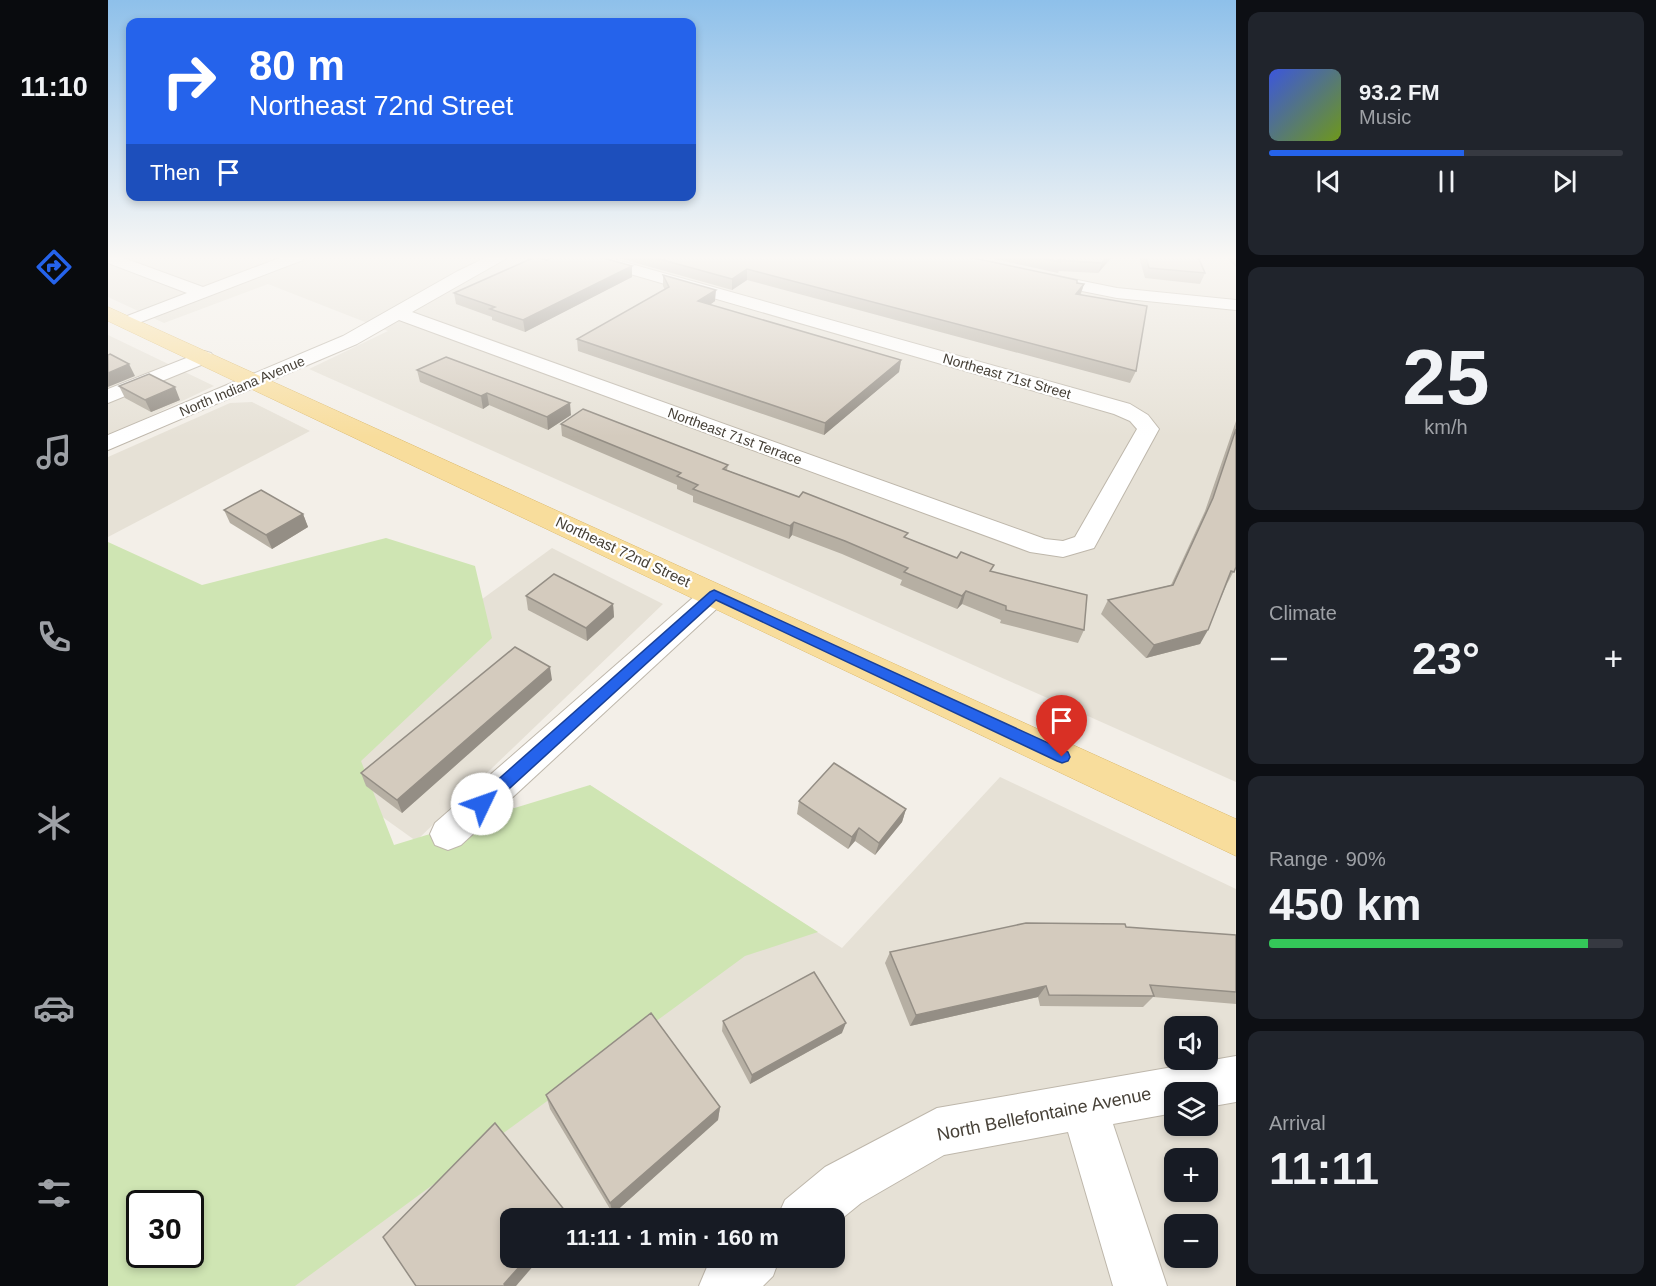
<!DOCTYPE html>
<html lang="en">
<head>
<meta charset="utf-8">
<style>
  body { margin:0; font-family:Helvetica,sans-serif; background:#20242c; color:#f1f3f6; height:100vh; display:flex; flex-direction:column; font-size:22px; white-space:nowrap }
  * { box-sizing:border-box; margin:0 }
  p { font-size:20px; color:#9ea1a6 }
  .icon { flex:none; width:33px; height:33px; fill:none; stroke:currentColor; stroke-width:2; stroke-linecap:round; stroke-linejoin:round }
  .map { position:relative; flex:1; overflow:hidden }
  .sheet { display:flex; flex-direction:column; gap:12px; padding:12px; background:#0d0f14; width:420px }
  .sheet>* { flex:none }
  .top-card { position:absolute; left:18px; top:18px; width:570px; height:183px; border-radius:12px; box-shadow:0 3px 9px #0003; background:#2563eb; color:#fff; overflow:hidden }
  .fabs { position:absolute; left:1056px; top:1016px; display:grid; gap:12px }
  .fabs a { display:grid; place-items:center; width:54px; height:54px; border-radius:12px; background:#171b24; box-shadow:0 3px 9px #0003; font-size:30px }
  .speed { position:absolute; left:18px; top:1190px; display:flex; gap:12px; font-size:30px; font-weight:700; text-align:center }
  .speed>* { display:grid; place-content:center; width:78px; height:78px; border-radius:50%; background:#171b24; box-shadow:0 3px 9px #0003; line-height:1 }
  .speed .limit { border:3px solid #111; border-radius:9px; background:#fff; color:#111 }
  .pin { position:absolute; display:grid; place-items:center; width:51px; height:51px; color:#fff; margin:-62px -26px; border-radius:50% 50% 50% 0; rotate:-45deg; box-shadow:0 0 6px #0007 }
  .pin .icon { rotate:45deg }
  .me { position:absolute; width:66px; margin:-33px; rotate:48deg; stroke-linejoin:round; filter:drop-shadow(0 0 4px #0008) }
  .turn { display:flex; align-items:center; gap:21px; height:126px; padding:0 24px; font-size:27px }
  .turn .icon { width:78px; height:78px; stroke-width:2.5 }
  .turn b { display:block; font-size:42px; line-height:51px }
  .then { display:flex; align-items:center; height:57px; padding:0 24px; background:#0003; gap:12px; font-size:22px }
  .big { font-size:45px; font-weight:600; line-height:1.1 }
  .sheet .tile { flex:1; display:flex; flex-direction:column; justify-content:center; gap:9px; min-width:0; padding:0 21px; border-radius:12px; background:#20242c }
  .sheet .dial { align-items:center; gap:0 }
  .dial b { font-size:78px; line-height:1 }
  .song { display:flex; align-items:center; gap:18px }
  .cover { width:72px; height:72px; border-radius:9px; background:linear-gradient(135deg,hsl(230 70% 55%),hsl(80 70% 35%)) }
  .played { height:6px; border-radius:3px; background:linear-gradient(90deg,#2563eb 55%,#363941 55%) }
  .keys { display:flex; justify-content:space-around; direction:ltr }
  .heat { display:flex; justify-content:space-between; align-items:center; font-size:33px; direction:ltr }
  .charge { height:9px; border-radius:4px; background:linear-gradient(90deg,#34c759 90%,#363941 0) }
  .trip { position:absolute; left:392px; top:1208px; width:345px; height:60px; border-radius:12px; background:#171b24; box-shadow:0 3px 9px #0003; font-weight:600; line-height:60px; text-align:center }
  main { display:flex; flex:1; min-height:0 }
  .menu { display:flex; flex-direction:column; width:108px; justify-content:space-around; align-items:center; background:#090b0e; color:#9ea1a6 }
  .menu .icon { width:42px; height:42px }
  .menu .active { color:#2563eb }
  .menu b { font-size:27px; color:#f1f3f6 }
  .map>svg:first-child { display:block }
</style>
</head>
<body>
<main>
<nav class="menu">
<b>11:10</b>
<svg class="icon active" aria-label="directions" viewBox="0 0 24 24"><path d="M12 3l9 9-9 9-9-9zM9 14v-3h6M13 9l2 2-2 2"/></svg>
<svg class="icon" aria-label="music" viewBox="0 0 24 24"><path d="M9 18V5l10-2v13"/><circle cx="6" cy="18" r="3"/><circle cx="16" cy="16" r="3"/></svg>
<svg class="icon" aria-label="phone" viewBox="0 0 24 24"><path d="M5 4h4l2 5-3 2q2 4 5 5l2-3 5 2v4C11 20 4 13 5 4z"/></svg>
<svg class="icon" aria-label="climate" viewBox="0 0 24 24"><path d="M12 3v18M4 7l16 10M4 17L20 7"/></svg>
<svg class="icon" aria-label="car" viewBox="0 0 24 24"><path d="M5 17H2v-5l4-1 3-4h7l3 4 3 1v5h-3M9 17h6M6 11h13"/><circle cx="7" cy="17" r="2"/><circle cx="17" cy="17" r="2"/></svg>
<svg class="icon" aria-label="filters" viewBox="0 0 24 24"><path d="M4 7h16M4 17h16"/><circle cx="9" cy="7" r="2"/><circle cx="15" cy="17" r="2"/></svg>
</nav>
<div class="map">
<svg width="1128" height="1286" viewBox="0 0 1128 1286">
  <rect width="100%" height="100%" fill="#f3efe8"/>
  <!-- residential -->
  <g fill="#e6e1d6" fill-rule="evenodd">
    <polygon points="0,257 1128,257 1128,782 201,369 280,331 160,284 56,323 0,297"/>
    <polygon points="0,335 106,386 0,436"/>
    <polygon points="144,402 202,431 0,537 0,457 122,403"/>
    <polygon points="444,548 555,604 308,841 174,745"/>
    <path d="M 892,777 L 1128,889 L 1128,1286 L 0,1286 L 32,1254 L 82,1254 L 82,1203 L 482,785 L 734,948 ZM 1066,1026 L 1100,1026 L 1100,1059 L 1066,1059 ZM 1066,1092 L 1100,1092 L 1100,1125 L 1066,1125 ZM 1066,1158 L 1100,1158 L 1100,1191 L 1066,1191 ZM 402,1218 L 726,1218 L 726,1257 L 402,1257 ZM 1066,1224 L 1100,1224 L 1100,1257 L 1066,1257 Z"/>
  </g>
  <!-- green -->
  <path fill="#cfe5b3" fill-rule="evenodd" d="M 278,538 L 367,566 L 384,638 L 253,761 L 286,845 L 482,785 L 710,932 L 637,956 L 187,1286 L 0,1286 L 0,542 L 94,585 ZM 32,1203 L 82,1203 L 82,1254 L 32,1254 Z"/>
  <g fill="none" stroke-linecap="round" stroke-linejoin="round">
    <defs>
      <g id="minor">
        <polygon points="0,257 13,257 95,287 174,257 197,257 195,260 20,327 14,326 11,322 14,318 79,293 0,263"/>
        <polygon points="379,257 401,257 304,312 937,539 955,541 967,537 1029,429 1022,421 1006,414 474,260 472,257 498,257 1022,404 1040,415 1051,429 986,548 955,557 922,552 291,320 249,344 0,450 0,435 235,336 348,272"/>
        <polygon points="935,273 1009,288 1128,300 1128,310 1009,298 929,282 927,278 929,274"/>
        <polygon points="96,351 103,353 106,357 103,361 0,403 0,389"/>
        <polygon points="606,586 616,588 620,595 616,602 353,845 340,850 327,845 322,834 327,823 596,588"/>
        <polygon points="1128,1056 1128,1102 1100,1107 1100,1092 1066,1092 1066,1113 1005,1124 1059,1286 1005,1286 960,1132 836,1155 753,1203 726,1225 726,1218 669,1218 677,1200 717,1167 829,1108"/>
        <polygon points="609,1257 672,1257 665,1276 655,1286 591,1286 599,1267"/>
      </g>
      <polygon id="major" points="0,307 1128,819 1128,856 0,321"/>
    </defs>
    <!-- minor casing -->
    <use href="#minor" stroke="#beb7ab" stroke-width="2"/>
    <!-- major casing -->
    <use href="#major" stroke="#dcba6c" stroke-width="1"/>
    <!-- minor -->
    <use href="#minor" fill="#fff" fill-rule="evenodd"/>
    <!-- major -->
    <use href="#major" fill="#f8dd9c" fill-rule="evenodd"/>
  </g>
  <!-- wall -->
  <g fill="#b6afa3">
    <polygon points="507,257 861,257 976,284 973,294 1028,371 1022,383 639,280 624,290"/>
    <polygon points="877,257 1004,257 990,273 951,271 950,273"/>
    <polygon points="1031,257 1090,257 1097,273 1092,284 1037,278"/>
    <polygon points="1118,257 1128,257 1128,267"/>
    <polygon points="439,260 524,266 524,277 417,332 384,320 384,317 348,304 346,293"/>
    <polygon points="555,275 607,301 602,305 793,360 791,372 716,435 470,351 469,339 557,290 555,286"/>
    <polygon points="309,370 463,415 440,430 381,405 375,409 312,382"/>
    <polygon points="11,386 72,400 43,412 17,398"/>
    <polygon points="1128,421 1128,567 1119,584 1092,644 1038,658 993,614 1000,600 1063,585 1097,511"/>
    <polygon points="453,424 620,465 619,470 799,538 884,572 976,630 970,643 892,623 893,620 854,604 849,609 792,585 794,580 734,554 684,535 681,539 585,502 585,496 569,489 569,485 454,436"/>
    <polygon points="116,510 195,514 200,527 164,549 122,523"/>
    <polygon points="418,596 505,604 506,617 479,641 420,610"/>
    <polygon points="444,680 294,813 258,786 253,773"/>
    <polygon points="691,801 798,809 794,822 767,855 747,841 740,849 689,814"/>
    <polygon points="1018,927 1128,935 1128,1004 1045,997 1035,1007 932,1006 930,997 802,1026 777,963 782,952"/>
    <polygon points="615,1021 734,1033 642,1084 614,1031"/>
    <polygon points="438,1095 612,1107 610,1120 505,1214 442,1109"/>
  </g>
  <!-- shaded-wall -->
  <g fill="#948e85">
    <polygon points="999,257 1004,257 990,273 994,263"/>
    <polygon points="524,266 524,277 417,332 415,320"/>
    <polygon points="639,269 639,280 624,290 624,279"/>
    <polygon points="976,284 972,295 968,294"/>
    <polygon points="608,290 607,301 590,313 590,301"/>
    <polygon points="793,360 791,372 716,435 717,423"/>
    <polygon points="21,364 27,376 0,387 0,373"/>
    <polygon points="67,387 72,400 43,412 37,400"/>
    <polygon points="379,393 381,405 375,409 373,396"/>
    <polygon points="462,403 463,415 440,430 439,417"/>
    <polygon points="195,514 200,527 164,549 158,535"/>
    <polygon points="686,522 684,535 681,539 682,526"/>
    <polygon points="858,591 854,604 849,609 854,596"/>
    <polygon points="505,604 506,617 479,641 478,628"/>
    <polygon points="1100,630 1092,644 1038,658 1046,645"/>
    <polygon points="442,667 444,680 294,813 289,800"/>
    <polygon points="798,809 794,822 767,855 771,843"/>
    <polygon points="751,828 747,841 740,849 744,837"/>
    <polygon points="938,986 930,997 802,1026 808,1015"/>
    <polygon points="738,1023 734,1033 642,1084 644,1075"/>
    <polygon points="612,1107 610,1120 505,1214 502,1203"/>
    <polygon points="458,1212 461,1218 453,1218"/>
    <polygon points="420,1257 433,1257 408,1286 398,1286 396,1284"/>
  </g>
  <!-- building -->
  <g fill="#d4cbbe" stroke="#948e85" stroke-width="1.5">
    <polygon points="427,257 439,260 446,257 492,257 524,266 415,320 382,309 387,307 346,293"/>
    <polygon points="544,257 861,257 969,280 969,283 976,284 968,294 1039,306 1028,371 639,269 624,279"/>
    <polygon points="929,257 999,257 994,263 949,260 953,262"/>
    <polygon points="1038,257 1090,257 1097,273 1041,268"/>
    <polygon points="555,275 608,290 590,301 793,360 717,423 469,339 561,287"/>
    <polygon points="2,354 21,364 0,373 0,355"/>
    <polygon points="338,357 462,403 439,417 379,393 373,396 309,370"/>
    <polygon points="41,374 67,387 37,400 11,386"/>
    <polygon points="475,409 620,465 615,469 691,497 695,492 800,533 796,537 849,558 853,552 886,565 882,571 979,595 976,630 898,610 898,606 858,591 854,596 796,572 800,568 737,541 686,522 682,526 585,489 590,485 569,476 573,473 453,424"/>
    <polygon points="1128,429 1128,567 1126,572 1123,571 1100,630 1046,645 1000,600 1065,585 1105,498"/>
    <polygon points="153,490 195,514 158,535 116,510"/>
    <polygon points="446,574 505,604 478,628 418,596"/>
    <polygon points="407,647 442,667 289,800 253,773"/>
    <polygon points="726,763 798,809 771,843 751,828 744,837 691,801"/>
    <polygon points="918,923 1017,924 1018,927 1128,935 1128,992 1042,985 1046,996 941,995 938,986 808,1015 782,952"/>
    <polygon points="706,972 738,1023 644,1075 615,1021"/>
    <polygon points="543,1013 612,1107 502,1203 438,1095"/>
    <polygon points="387,1123 458,1212 453,1218 402,1218 402,1257 420,1257 396,1284 398,1286 308,1286 275,1237"/>
  </g>
  <!-- sky -->
  <linearGradient id="sky" x2="0" y2="1"><stop stop-color="#8ec0ea"/><stop offset="0.59" stop-color="#faf8f5"/><stop offset="1" stop-color="#faf8f5" stop-opacity="0"/></linearGradient>
  <rect width="1128" height="437" fill="url(#sky)"/>
  <!-- route -->
  <polygon fill="#2563eb" stroke="#184099" stroke-width="1.5" points="606,590 960,752 962,757 960,761 954,763 949,761 608,600 380,808 374,810 368,808 366,804 368,799 602,592"/>
  <g text-anchor="middle" stroke-width="4.5" stroke-linejoin="round" paint-order="stroke">
    <!-- far-street labels -->
    <g font-size="14" fill="#464037" stroke="#fff">
      <text transform="translate(899 376) rotate(16)" y="5">Northeast 71st Street</text>
      <text transform="translate(134 386) rotate(-23)" y="5">North Indiana Avenue</text>
      <text transform="translate(627 436) rotate(20)" y="5">Northeast 71st Terrace</text>
    </g>
    <!-- street labels -->
    <g font-size="15" fill="#464037" stroke="#fff">
      <text transform="translate(515 552) rotate(25)" y="5">Northeast 72nd Street</text>
    </g>
    <!-- near-street labels -->
    <g font-size="18" fill="#464037" stroke="#fff">
      <text transform="translate(936 1114) rotate(-11)" y="6">North Bellefontaine Avenue</text>
    </g>
  </g>
</svg>
<div class="fabs">
<a><svg class="icon" aria-label="sound" viewBox="0 0 24 24"><path d="M4 9h4l5-4v14l-5-4H4zM17 9q2 3 0 6"/></svg></a>
<a><svg class="icon" aria-label="layers" viewBox="0 0 24 24"><path d="M12 4l9 5-9 5-9-5zM3 14l9 5 9-5"/></svg></a>
<a>+</a>
<a>−</a>
</div>
<div class="speed"><div class="limit">30</div></div>
<div class="pin" style="left:954px;top:757px;background:#d93025"><svg class="icon" aria-label="arrive" viewBox="0 0 24 24"><path d="M6 21V4h12l-3 4 3 4H6"/></svg></div>
<svg class="me" style="left:374px;top:804px" viewBox="-20 -20 40 40"><circle r="19" fill="#fff"/><path d="M0-13L10 11 0 6-10 11z" fill="#2563eb"/></svg>
<div class="trip">11:11 · 1 min · 160 m</div>
<div class="top-card">
<div class="turn"><svg class="icon" aria-label="right" viewBox="0 0 24 24"><path d="M7 20v-9h11M14 6l5 5-5 5"/></svg><div><b>80 m</b>Northeast 72nd Street</div></div>
<div class="then">Then<svg class="icon" aria-label="arrive" viewBox="0 0 24 24"><path d="M6 21V4h12l-3 4 3 4H6"/></svg></div>
</div>
</div>
<section class="sheet">
<div class="tile">
<div class="song"><i class="cover"></i><div><b>93.2 FM</b><p>Music</p></div></div>
<div class="played"></div>
<div class="keys"><svg class="icon" aria-label="previous" viewBox="0 0 24 24"><path d="M18 5L8 12l10 7zM5 5v14"/></svg><svg class="icon" aria-label="pause" viewBox="0 0 24 24"><path d="M8 5v14M16 5v14"/></svg><svg class="icon" aria-label="next" viewBox="0 0 24 24"><path d="M6 5l10 7-10 7zM19 5v14"/></svg></div>
</div>
<div class="tile dial"><b>25</b><p>km/h</p></div>
<div class="tile"><p>Climate</p>
<div class="heat"><a>−</a><b class="big">23°</b><a>+</a></div>
</div>
<div class="tile"><p>Range · 90%</p><b class="big">450 km</b><div class="charge"></div></div>
<div class="tile"><p>Arrival</p><b class="big">11:11</b></div>
</section>
</main>
</body>
</html>
